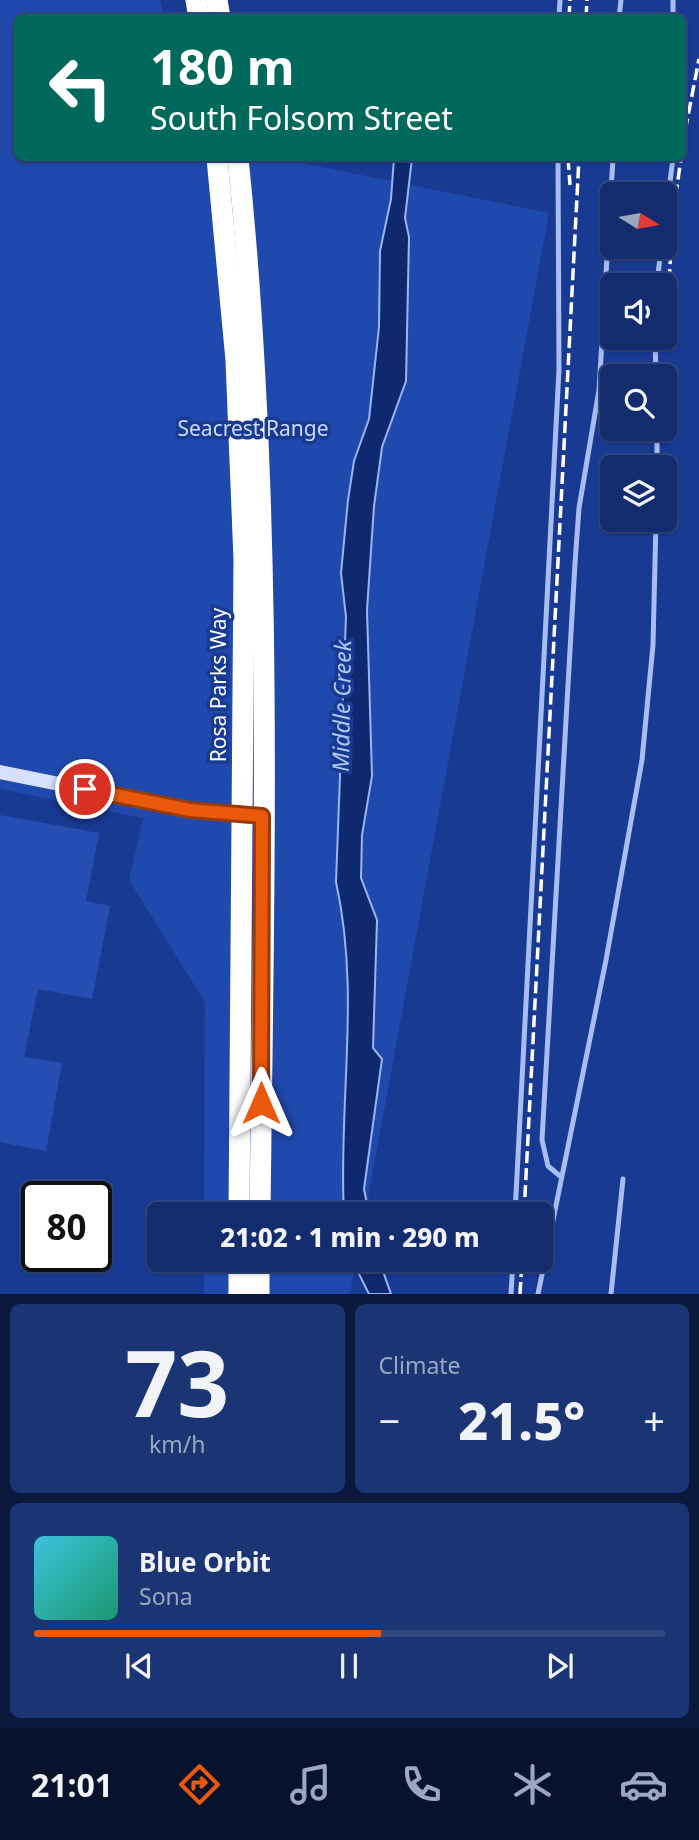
<!DOCTYPE html>
<html lang="en">
<head>
<meta charset="utf-8">
<style>
  body { margin:0; font-family:"Noto Sans",sans-serif; background:#1b3473; color:#f1f3f6; height:100vh; display:flex; flex-direction:column; font-size:26px; white-space:nowrap }
  * { box-sizing:border-box; margin:0 }
  p { font-size:23px; color:#9ca7c2 }
  .icon { flex:none; width:38px; height:38px; fill:none; stroke:currentColor; stroke-width:2; stroke-linecap:round; stroke-linejoin:round }
  .map { position:relative; height:1294px; overflow:hidden }
  .side { display:flex; flex-direction:column; gap:10px; padding:10px; background:#0a183c; flex:1 }
  .side>* { flex:none }
  .hud { position:absolute; left:14px; top:14px; width:672px; height:147px; border-radius:10px; box-shadow:0 2px 5px #0004,0 0 0 2px #314881; background:#00695c; color:#fff; overflow:hidden }
  .needle { width:46px; rotate:101deg }
  .fabs { position:absolute; left:600px; top:182px; display:grid; gap:14px }
  .fabs a { display:grid; place-items:center; width:77px; height:77px; border-radius:10px; background:#122c6e; box-shadow:0 2px 5px #0004,0 0 0 2px #314881; font-size:35px }
  .speed { position:absolute; left:21px; top:1181px; display:flex; gap:14px; font-size:35px; font-weight:700; text-align:center }
  .speed>* { display:grid; place-content:center; width:91px; height:91px; border-radius:50%; background:#122c6e; box-shadow:0 2px 5px #0004,0 0 0 2px #314881; line-height:1 }
  .speed .limit { border:4px solid #111; border-radius:10px; background:#fff; color:#111 }
  .pin { position:absolute; display:grid; place-items:center; width:60px; height:60px; color:#fff; margin:-30px; border:4px solid #fff; border-radius:50%; box-shadow:0 2px 7px #0007 }
  .me { position:absolute; width:77px; margin:-38px; rotate:0deg; stroke-linejoin:round; filter:drop-shadow(0 0 5px #0008) }
  .turn { display:flex; align-items:center; gap:24px; height:147px; padding:0 21px; font-size:32px }
  .turn .icon { width:91px; height:91px; stroke-width:2.5 }
  .turn b { display:block; font-size:49px; line-height:60px }
  .big { font-size:52px; font-weight:800; line-height:1.1 }
  .side .widget { flex:1; display:flex; flex-direction:column; justify-content:center; gap:10px; min-width:0; padding:0 24px; border-radius:10px; background:#1b3473 }
  .side .dial { align-items:center; gap:0 }
  .dial b { font-size:91px; line-height:1 }
  .song { display:flex; align-items:center; gap:21px }
  .cover { width:84px; height:84px; border-radius:10px; background:linear-gradient(135deg,hsl(190 70% 55%),hsl(160 70% 35%)) }
  .played { height:7px; border-radius:4px; background:linear-gradient(90deg,#ea580c 55%,#314881 55%) }
  .keys { display:flex; justify-content:space-around; direction:ltr }
  .heat { display:flex; justify-content:space-between; align-items:center; font-size:38px; direction:ltr }
  .side .tiles { flex:1; display:grid; gap:10px; grid-template-columns:1fr 1fr }
  .widget:last-child { grid-column:span 2 }
  .trip { position:absolute; left:147px; top:1202px; width:406px; height:70px; border-radius:10px; background:#122c6e; box-shadow:0 2px 5px #0004,0 0 0 2px #314881; font-weight:800; line-height:70px; text-align:center }
  .tab-bar { display:flex; height:112px; justify-content:space-around; align-items:center; background:#07122c; color:#9ca7c2 }
  .tab-bar .icon { width:49px; height:49px }
  .tab-bar .on { color:#ea580c }
  .tab-bar b { font-size:32px; color:#f1f3f6 }
  .map>svg:first-child { display:block }
</style>
</head>
<body>
<div class="map">
<svg width="699" height="1294" viewBox="0 0 699 1294">
  <rect width="100%" height="100%" fill="#183a93"/>
  <!-- green -->
  <g fill="#2049ad">
    <polygon points="0,0 160,0 163,17 18,18 18,158 182,158 248,172 252,158 277,158 549,213 365,1214 204,1214 205,1002 129,880 143,818 0,789"/>
    <polygon points="204,1260 356,1260 350,1294 204,1294"/>
  </g>
  <!-- water -->
  <g fill="#0f2970" stroke="#9ab5f3" stroke-width="2">
    <path d="M 394,158 L 412,158 L 405,218 L 409,237 L 406,381 L 382,447 L 374,506 L 367,610 L 372,776 L 362,835 L 361,878 L 377,920 L 373,1048 L 382,1059 L 364,1189 L 369,1214 L 344,1214 C 338,1101 361,995 336,882 L 346,617 L 341,573 L 348,500 L 354,461 L 369,419 L 379,327 L 380,251 L 391,199 Z"/>
    <polygon points="352,1260 379,1260 391,1294 369,1294"/>
  </g>
  <!-- building -->
  <polygon fill="#264eb2" points="0,815 99,833 86,901 110,906 92,999 38,989 24,1057 62,1063 46,1151 0,1142"/>
  <g fill="none" stroke-linecap="round" stroke-linejoin="round">
    <!-- lane -->
    <g stroke="#a8bdf0" stroke-width="5">
      <polyline points="673,0 673,18"/>
      <polyline points="559,18 560,0"/>
      <polyline points="619,18 621,0"/>
      <polyline points="665,221 673,158"/>
      <polyline points="657,285 661,247"/>
      <polyline points="655,338 656,376"/>
      <polyline points="657,467 657,429"/>
      <polyline points="560,1176 548,1166 542,1140 575,563 579,508 599,390 613,158"/>
      <polyline points="515,1214 559,369 558,158"/>
      <polyline points="511,1294 513,1260"/>
      <polyline points="538,1294 606,960 642,760 653,645 656,520"/>
      <polyline points="611,1294 623,1179"/>
    </g>
    <!-- secondary -->
    <polyline stroke="#d6e0fb" stroke-width="14" points="0,772 189,810 251,816"/>
    <!-- highway -->
    <g stroke="#fff" stroke-width="21">
      <polyline points="196,0 199,18"/>
      <polyline points="217,0 220,18"/>
      <polyline points="217,158 236,360 244,560 239,1214"/>
      <path d="M 238,158 C 274,508 264,862 260,1214"/>
      <polyline points="239,1260 239,1294"/>
      <polyline points="259,1294 259,1260"/>
    </g>
    <!-- rail -->
    <g stroke="#fff" stroke-width="3.5" stroke-dasharray="12 5" stroke-linecap="butt">
      <polyline points="569,18 570,0"/>
      <polyline points="586,18 587,0"/>
      <polyline points="682,147 699,59"/>
      <polyline points="568,158 570,185"/>
      <polyline points="667,315 673,216 681,158"/>
      <polyline points="524,1214 579,158"/>
      <polyline points="520,1294 522,1260"/>
    </g>
  </g>
  <g fill="none" stroke-linecap="round" stroke-linejoin="round">
    <defs>
      <polyline id="route" points="85,789 190,810 262,816 261,1103"/>
    </defs>
    <!-- route casing -->
    <use href="#route" stroke="#983908" stroke-width="18"/>
    <!-- route -->
    <use href="#route" stroke="#ea580c" stroke-width="12"/>
  </g>
  <g text-anchor="middle" stroke-width="7" stroke-linejoin="round" paint-order="stroke">
    <!-- park labels -->
    <g font-size="21" fill="#cedcfb" stroke="#183a93">
      <text x="253" y="436">Seacrest Range</text>
    </g>
    <!-- street labels -->
    <g font-size="21" fill="#fff" stroke="#183a93">
      <text transform="translate(219 685) rotate(-90)" y="7">Rosa Parks Way</text>
    </g>
    <!-- water labels -->
    <g font-size="23" font-style="italic" fill="#b4c8f7" stroke="#183a93">
      <text transform="translate(342 706) rotate(-89)" y="8">Middle Creek</text>
    </g>
  </g>
</svg>
<div class="fabs">
<a><svg class="needle" viewBox="-14 -14 28 28"><path d="M0-13l5 13h-10z" fill="#e53935"/><path d="M0 13l5-13h-10z" fill="#9ca7c2"/></svg></a>
<a><svg class="icon" aria-label="sound" viewBox="0 0 24 24"><path d="M4 9h4l5-4v14l-5-4H4zM17 9q2 3 0 6"/></svg></a>
<a><svg class="icon" aria-label="search" viewBox="0 0 24 24"><circle cx="10" cy="10" r="6"/><path d="M15 15l6 6"/></svg></a>
<a><svg class="icon" aria-label="layers" viewBox="0 0 24 24"><path d="M12 4l9 5-9 5-9-5zM3 14l9 5 9-5"/></svg></a>
</div>
<div class="speed"><div class="limit">80</div></div>
<div class="pin" style="left:85px;top:789px;background:#d93025"><svg class="icon" aria-label="arrive" viewBox="0 0 24 24"><path d="M6 21V4h12l-3 4 3 4H6"/></svg></div>
<svg class="me" style="left:261px;top:1103px" viewBox="-20 -20 40 40"><path d="M0-17L14 15 0 8-14 15z" fill="#ea580c" stroke="#fff" stroke-width="4"/></svg>
<div class="trip">21:02 · 1 min · 290 m</div>
<div class="hud">
<div class="turn"><svg class="icon" aria-label="left" viewBox="0 0 24 24"><path d="M17 20v-9H6M10 6l-5 5 5 5"/></svg><div><b>180 m</b>South Folsom Street</div></div>
</div>
</div>
<section class="side">
<div class="tiles">
<div class="widget dial"><b>73</b><p>km/h</p></div>
<div class="widget"><p>Climate</p>
<div class="heat"><a>−</a><b class="big">21.5°</b><a>+</a></div>
</div>
<div class="widget">
<div class="song"><i class="cover"></i><div><b>Blue Orbit</b><p>Sona</p></div></div>
<div class="played"></div>
<div class="keys"><svg class="icon" aria-label="previous" viewBox="0 0 24 24"><path d="M18 5L8 12l10 7zM5 5v14"/></svg><svg class="icon" aria-label="pause" viewBox="0 0 24 24"><path d="M8 5v14M16 5v14"/></svg><svg class="icon" aria-label="next" viewBox="0 0 24 24"><path d="M6 5l10 7-10 7zM19 5v14"/></svg></div>
</div>
</div>
</section>
<nav class="tab-bar">
<b>21:01</b>
<svg class="icon on" aria-label="directions" viewBox="0 0 24 24"><path d="M12 3l9 9-9 9-9-9zM9 14v-3h6M13 9l2 2-2 2"/></svg>
<svg class="icon" aria-label="music" viewBox="0 0 24 24"><path d="M9 18V5l10-2v13"/><circle cx="6" cy="18" r="3"/><circle cx="16" cy="16" r="3"/></svg>
<svg class="icon" aria-label="phone" viewBox="0 0 24 24"><path d="M5 4h4l2 5-3 2q2 4 5 5l2-3 5 2v4C11 20 4 13 5 4z"/></svg>
<svg class="icon" aria-label="climate" viewBox="0 0 24 24"><path d="M12 3v18M4 7l16 10M4 17L20 7"/></svg>
<svg class="icon" aria-label="car" viewBox="0 0 24 24"><path d="M5 17H2v-5l4-1 3-4h7l3 4 3 1v5h-3M9 17h6M6 11h13"/><circle cx="7" cy="17" r="2"/><circle cx="17" cy="17" r="2"/></svg>
</nav>
</body>
</html>
